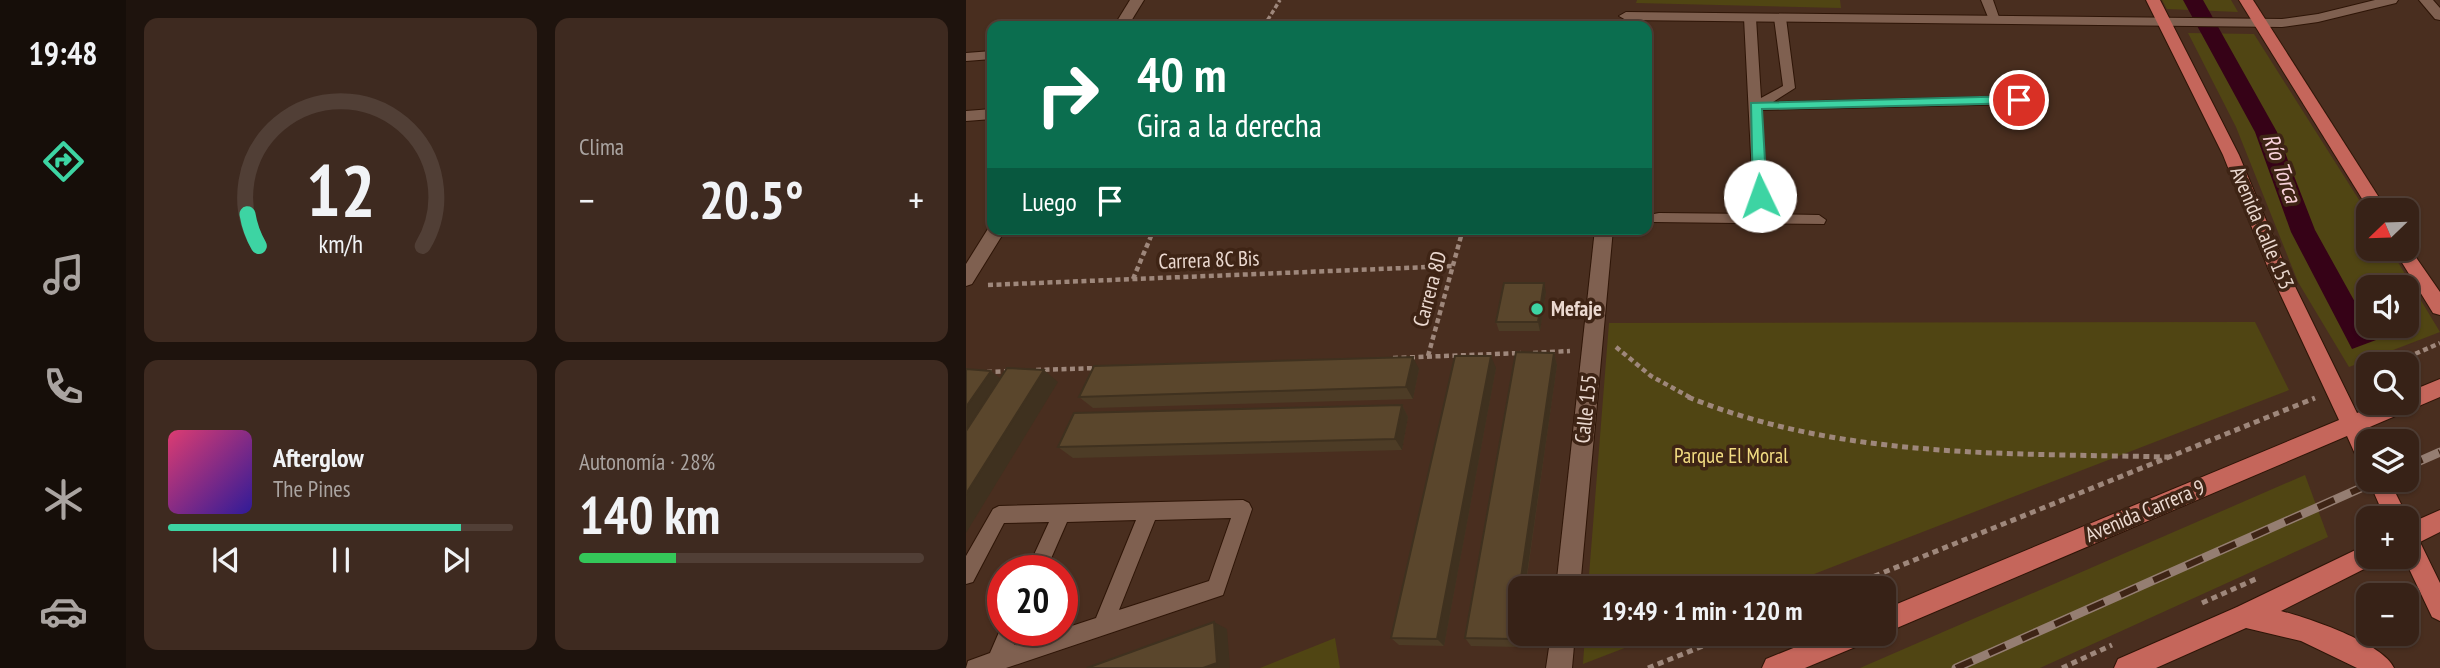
<!DOCTYPE html>
<html lang="es">
<head>
<meta charset="utf-8">
<style>
  body { margin:0; font-family:"PT Sans Narrow",sans-serif; background:#3e2a20; color:#f1f3f6; height:100vh; display:flex; flex-direction:column; font-size:26px; white-space:nowrap }
  * { box-sizing:border-box; margin:0 }
  p { font-size:23px; color:#aaa4a1 }
  .icon { flex:none; width:38px; height:38px; fill:none; stroke:currentColor; stroke-width:2; stroke-linecap:round; stroke-linejoin:round }
  .map { position:relative; flex:1; overflow:hidden }
  .sheet { display:flex; flex-direction:column; gap:18px; padding:18px; background:#1e130d; width:840px }
  .sheet>* { flex:none }
  .banner { position:absolute; left:21px; top:21px; width:665px; height:214px; border-radius:14px; box-shadow:0 2px 5px #0004,0 0 0 2px #513f36; background:#0b6e4f; color:#fff; overflow:hidden }
  .needle { width:46px; rotate:247deg }
  .fabs { position:absolute; left:1390px; top:198px; display:grid; gap:14px }
  .fabs a { display:grid; place-items:center; width:63px; height:63px; border-radius:14px; background:#372217; box-shadow:0 2px 5px #0004,0 0 0 2px #513f36; font-size:35px }
  .speed { position:absolute; left:21px; top:555px; display:flex; gap:14px; font-size:35px; font-weight:700; text-align:center }
  .speed>* { display:grid; place-content:center; width:91px; height:91px; border-radius:50%; background:#372217; box-shadow:0 2px 5px #0004,0 0 0 2px #513f36; line-height:1 }
  .speed .limit { border:10px solid #d22; background:#fff; color:#111 }
  .pin { position:absolute; display:grid; place-items:center; width:60px; height:60px; color:#fff; margin:-30px; border:4px solid #fff; border-radius:50%; box-shadow:0 2px 7px #0007 }
  .me { position:absolute; width:77px; margin:-38px; rotate:357deg; stroke-linejoin:round; filter:drop-shadow(0 0 5px #0008) }
  .turn { display:flex; align-items:center; gap:24px; height:147px; padding:0 35px; font-size:32px }
  .turn .icon { width:91px; height:91px; stroke-width:2.5 }
  .turn b { display:block; font-size:49px; line-height:60px }
  .then { display:flex; align-items:center; height:66px; padding:0 35px; background:#0003; gap:14px; font-size:26px }
  .big { font-size:52px; font-weight:800; line-height:1.1 }
  .sheet .tile { flex:1; display:flex; flex-direction:column; justify-content:center; gap:10px; min-width:0; padding:0 24px; border-radius:14px; background:#3e2a20 }
  .sheet .dial { align-items:center; gap:0 }
  .dial svg { height:182px; overflow:visible; fill:none; stroke:#513f36; stroke-width:7; stroke-linecap:round; text-anchor:middle }
  .dial text { fill:#f1f3f6; stroke:none }
  .song { display:flex; align-items:center; gap:21px }
  .cover { width:84px; height:84px; border-radius:10px; background:linear-gradient(135deg,hsl(340 70% 55%),hsl(250 70% 35%)) }
  .played { height:7px; border-radius:4px; background:linear-gradient(90deg,#3dd4a3 85%,#513f36 85%) }
  .keys { display:flex; justify-content:space-around; direction:ltr }
  .heat { display:flex; justify-content:space-between; align-items:center; font-size:38px; direction:ltr }
  .charge { height:10px; border-radius:5px; background:linear-gradient(90deg,#34c759 28%,#513f36 0) }
  .sheet .tiles { flex:1; display:grid; gap:18px; grid-template-columns:repeat(2,1fr) }
  .trip { position:absolute; left:542px; top:576px; width:388px; height:70px; border-radius:14px; background:#372217; box-shadow:0 2px 5px #0004,0 0 0 2px #513f36; font-weight:800; line-height:70px; text-align:center }
  main { display:flex; flex:1; min-height:0 }
  .tabs { display:flex; flex-direction:column; width:126px; justify-content:space-around; align-items:center; background:#160e09; color:#aaa4a1 }
  .tabs .icon { width:49px; height:49px }
  .tabs .on { color:#3dd4a3 }
  .tabs b { font-size:32px; color:#f1f3f6 }
  .map>svg:first-child { display:block }
</style>
</head>
<body>
<main>
<nav class="tabs">
<b>19:48</b>
<svg class="icon on" aria-label="directions" viewBox="0 0 24 24"><path d="M12 3l9 9-9 9-9-9zM9 14v-3h6M13 9l2 2-2 2"/></svg>
<svg class="icon" aria-label="music" viewBox="0 0 24 24"><path d="M9 18V5l10-2v13"/><circle cx="6" cy="18" r="3"/><circle cx="16" cy="16" r="3"/></svg>
<svg class="icon" aria-label="phone" viewBox="0 0 24 24"><path d="M5 4h4l2 5-3 2q2 4 5 5l2-3 5 2v4C11 20 4 13 5 4z"/></svg>
<svg class="icon" aria-label="climate" viewBox="0 0 24 24"><path d="M12 3v18M4 7l16 10M4 17L20 7"/></svg>
<svg class="icon" aria-label="car" viewBox="0 0 24 24"><path d="M5 17H2v-5l4-1 3-4h7l3 4 3 1v5h-3M9 17h6M6 11h13"/><circle cx="7" cy="17" r="2"/><circle cx="17" cy="17" r="2"/></svg>
</nav>
<section class="sheet">
<div class="tiles">
<div class="tile dial"><svg viewBox="0 0 100 80">
<path d="M14 69A42 42 0 1 1 86 69"/>
<path d="M14 69A42 42 0 0 1 9 55" stroke="#3dd4a3"/>
<text x="50" y="56" font-size="32" font-weight="700">12</text>
<text x="50" y="72" font-size="11">km/h</text>
</svg></div>
<div class="tile"><p>Clima</p>
<div class="heat"><a>−</a><b class="big">20.5°</b><a>+</a></div>
</div>
<div class="tile">
<div class="song"><i class="cover"></i><div><b>Afterglow</b><p>The Pines</p></div></div>
<div class="played"></div>
<div class="keys"><svg class="icon" aria-label="previous" viewBox="0 0 24 24"><path d="M18 5L8 12l10 7zM5 5v14"/></svg><svg class="icon" aria-label="pause" viewBox="0 0 24 24"><path d="M8 5v14M16 5v14"/></svg><svg class="icon" aria-label="next" viewBox="0 0 24 24"><path d="M6 5l10 7-10 7zM19 5v14"/></svg></div>
</div>
<div class="tile"><p>Autonomía · 28%</p><b class="big">140 km</b><div class="charge"></div></div>
</div>
</section>
<div class="map">
<svg width="1474" height="668" viewBox="0 0 1474 668">
  <rect width="100%" height="100%" fill="#492e1f"/>
  <!-- green -->
  <g fill="#504513" fill-rule="evenodd">
    <polygon points="671,0 874,0 875,8 670,3"/>
    <polygon points="1196,0 1265,0 1272,12 1201,9"/>
    <path d="M 1222,33 L 1288,34 L 1402,214 L 1402,248 L 1424,249 L 1474,332 L 1383,367 L 1332,282 L 1270,127 ZM 1402,287 L 1440,287 L 1440,326 L 1402,326 Z"/>
    <polygon points="1289,322 1323,390 812,588 622,588 643,323"/>
    <polygon points="1339,475 1362,537 1074,668 894,668"/>
    <polygon points="619,634 695,634 617,664"/>
    <polygon points="369,638 374,668 294,668"/>
  </g>
  <!-- water -->
  <polygon fill="#360217" points="1217,0 1237,0 1311,132 1349,230 1410,340 1386,349 1325,232 1289,132"/>
  <g fill="none" stroke-linecap="round" stroke-linejoin="round">
    <defs>
      <g id="service">
        <polygon points="1015,0 1027,0 1034,20 1032,22 1024,22"/>
        <polygon points="784,15 790,18 795,98 817,86 808,18 814,15 820,18 829,88 807,102 1053,96 1059,100 1053,104 795,110 802,214 853,215 860,220 858,224 688,222 686,218 688,214 693,213 788,214 778,18"/>
        <path d="M 277,500 L 283,503 L 286,509 L 257,595 L 40,668 L 0,668 L 2,661 L 24,653 L 37,623 L 37,630 L 54,630 L 48,645 L 130,618 L 170,520 L 101,522 L 80,570 L 61,570 L 83,522 L 38,523 L 7,582 L 0,584 L 0,556 L 27,509 L 33,506 ZM 265,518 L 243,581 L 153,610 L 189,520 Z"/>
      </g>
      <g id="minor">
        <polygon points="1409,0 1432,0 1430,3 1352,22 1316,27 660,20 653,16 660,12 1316,19 1352,14"/>
        <polygon points="1453,0 1467,0 1474,8 1474,20 1469,19"/>
        <polygon points="26,51 26,59 0,61 0,53"/>
        <polygon points="26,109 26,119 0,121 0,111"/>
        <polygon points="629,229 647,229 614,588 590,588"/>
        <polygon points="585,634 609,634 606,668 580,668"/>
      </g>
      <g id="tertiary">
        <polygon points="164,0 178,0 162,26 148,26"/>
        <polygon points="25,224 26,229 40,229 6,284 0,286 0,264"/>
      </g>
      <g id="primary">
        <polygon points="1180,0 1194,0 1273,155 1320,268 1391,413 1416,402 1440,402 1440,393 1474,379 1474,397 1399,429 1405,441 1402,441 1402,468 1394,465 1381,436 919,633 919,609 1373,420 1302,268 1257,155"/>
        <polygon points="1273,0 1287,0 1421,210 1403,210"/>
        <polygon points="1440,243 1474,292 1474,315 1467,313 1427,248 1440,248"/>
        <polygon points="1402,479 1423,480 1442,518 1440,522 1440,518 1419,518"/>
        <polygon points="1474,510 1474,532 1454,542 1474,583 1474,621 1466,617 1437,556 1440,556 1440,525"/>
        <path d="M 1402,544 L 1402,556 L 1413,556 L 1410,563 L 1315,611 C 1342,618 1417,643 1428,668 L 1391,668 L 1335,641 L 1280,628 L 1190,668 L 1148,668 L 1152,659 L 1271,607 Z"/>
        <polygon points="862,634 902,634 899,643 839,668 796,668 800,659"/>
      </g>
    </defs>
    <!-- service casing -->
    <use href="#service" stroke="#2e1507" stroke-width="2"/>
    <!-- minor casing -->
    <use href="#minor" stroke="#2e1507" stroke-width="2"/>
    <!-- tertiary casing -->
    <use href="#tertiary" stroke="#2e1507" stroke-width="2"/>
    <!-- primary casing -->
    <use href="#primary" stroke="#2e1507" stroke-width="2"/>
    <!-- path-far2 -->
    <polyline stroke="#9e877b" stroke-width="3.5" stroke-dasharray="4.5 2.5" stroke-linecap="butt" points="298,26 314,0"/>
    <!-- path-far1 -->
    <g stroke="#9e877b" stroke-width="4.5" stroke-dasharray="5 3.5" stroke-linecap="butt">
      <polyline points="167,279 188,229"/>
      <polyline points="22,285 487,266"/>
      <polyline points="650,347 685,376 727,399"/>
      <polyline points="567,353 604,351"/>
      <polyline points="462,356 497,229"/>
      <polyline points="427,358 555,353"/>
      <polyline points="1426,364 1474,343"/>
      <polyline points="70,370 132,368"/>
      <polyline points="21,372 44,371"/>
      <polyline points="1389,381 1402,375"/>
    </g>
    <!-- path -->
    <g stroke="#9e877b" stroke-width="5" stroke-dasharray="6 4.5" stroke-linecap="butt">
      <path d="M 722,397 C 875,459 1040,453 1202,457"/>
      <polyline points="879,588 1349,398"/>
      <polyline points="1236,603 1292,578"/>
      <polyline points="682,668 767,634"/>
      <polyline points="1096,668 1146,645"/>
    </g>
    <!-- service -->
    <use href="#service" fill="#7f6050" fill-rule="evenodd"/>
    <!-- minor -->
    <use href="#minor" fill="#7f6050" fill-rule="evenodd"/>
    <!-- tertiary -->
    <use href="#tertiary" fill="#7f6050" fill-rule="evenodd"/>
    <!-- primary -->
    <use href="#primary" fill="#c5665b" fill-rule="evenodd"/>
    <defs>
      <g id="rail">
        <polyline points="1440,467 1474,452"/>
        <polyline points="990,668 1413,480"/>
      </g>
    </defs>
    <!-- rail casing -->
    <use href="#rail" stroke="#957e72" stroke-width="9"/>
    <!-- rail -->
    <use href="#rail" stroke="#3e2415" stroke-width="6" stroke-dasharray="18" stroke-linecap="butt"/>
  </g>
  <!-- wall -->
  <g fill="#4d3c26">
    <polygon points="556,229 589,229 556,230"/>
    <polygon points="580,292 574,331 533,331 530,322"/>
    <polygon points="588,353 591,365 551,647 505,646 499,638"/>
    <polygon points="530,368 478,646 433,645 425,638"/>
    <polygon points="453,369 447,399 127,408 113,397"/>
    <polygon points="436,405 442,417 436,450 107,458 92,447"/>
  </g>
  <!-- shaded-wall -->
  <g fill="#3f311f">
    <polygon points="578,283 580,292 574,331 572,322"/>
    <polygon points="588,353 591,365 559,588 555,588 555,620 551,647 546,639"/>
    <polygon points="525,356 530,368 478,646 471,639"/>
    <polygon points="447,357 453,369 447,399 440,387"/>
    <polygon points="78,370 92,382 0,533 0,494"/>
    <polygon points="25,371 40,383 0,443 0,407"/>
    <polygon points="436,405 442,417 436,450 429,439"/>
    <polygon points="248,622 261,629 264,668 237,668"/>
  </g>
  <!-- building -->
  <g fill="#5a462c" stroke="#3f311f" stroke-width="2">
    <polygon points="538,283 578,283 572,322 530,322"/>
    <polygon points="550,352 588,353 546,639 499,638"/>
    <polygon points="489,356 525,356 471,639 425,638"/>
    <polygon points="447,357 440,387 113,397 128,366"/>
    <polygon points="41,368 78,370 0,494 0,431"/>
    <polygon points="0,369 25,371 0,407"/>
    <polygon points="436,405 429,439 92,447 108,413"/>
    <polygon points="248,622 251,663 237,668 121,668"/>
  </g>
  <!-- route -->
  <polygon fill="#3dd4a3" stroke="#288a6a" stroke-width="2" points="1053,96 1059,100 1058,103 796,109 801,196 794,201 787,196 785,103"/>
  <!-- markers -->
  <circle fill="#3dd4a3" stroke="#3e2415" stroke-width="2.5" cx="571" cy="309" r="7"/>
  <g text-anchor="middle" stroke-width="7" stroke-linejoin="round" paint-order="stroke">
    <!-- street labels -->
    <g font-size="21" fill="#ebd9d0" stroke="#3e2415">
      <text transform="translate(1296 228) rotate(67)" y="7">Avenida Calle 153</text>
      <text transform="translate(243 260) rotate(-2)" y="7">Carrera 8C Bis</text>
      <text transform="translate(464 289) rotate(-75)" y="7">Carrera 8D</text>
      <text transform="translate(620 409) rotate(-84)" y="7">Calle 155</text>
      <text transform="translate(1179 511) rotate(-23)" y="7">Avenida Carrera 9</text>
    </g>
    <!-- poi labels -->
    <g font-size="21" font-weight="bold" fill="#ebd9d0" stroke="#3e2415" text-anchor="start">
      <text x="585" y="316">Mefaje</text>
    </g>
    <!-- park labels -->
    <g font-size="21" fill="#f2dc82" stroke="#3e2415">
      <text x="765" y="463">Parque El Moral</text>
    </g>
    <!-- water labels -->
    <g font-size="23" font-style="italic" fill="#f9d2db" stroke="#3e2415">
      <text transform="translate(1316 168) rotate(70)" y="8">Río Torca</text>
    </g>
  </g>
</svg>
<div class="fabs">
<a><svg class="needle" viewBox="-14 -14 28 28"><path d="M0-13l5 13h-10z" fill="#e53935"/><path d="M0 13l5-13h-10z" fill="#aaa4a1"/></svg></a>
<a><svg class="icon" aria-label="sound" viewBox="0 0 24 24"><path d="M4 9h4l5-4v14l-5-4H4zM17 9q2 3 0 6"/></svg></a>
<a><svg class="icon" aria-label="search" viewBox="0 0 24 24"><circle cx="10" cy="10" r="6"/><path d="M15 15l6 6"/></svg></a>
<a><svg class="icon" aria-label="layers" viewBox="0 0 24 24"><path d="M12 4l9 5-9 5-9-5zM3 14l9 5 9-5"/></svg></a>
<a>+</a>
<a>−</a>
</div>
<div class="speed"><div class="limit">20</div></div>
<div class="pin" style="left:1053px;top:100px;background:#d93025"><svg class="icon" aria-label="arrive" viewBox="0 0 24 24"><path d="M6 21V4h12l-3 4 3 4H6"/></svg></div>
<svg class="me" style="left:794px;top:196px" viewBox="-20 -20 40 40"><circle r="19" fill="#fff"/><path d="M0-13L10 11 0 6-10 11z" fill="#3dd4a3"/></svg>
<div class="trip">19:49 · 1 min · 120 m</div>
<div class="banner">
<div class="turn"><svg class="icon" aria-label="right" viewBox="0 0 24 24"><path d="M7 20v-9h11M14 6l5 5-5 5"/></svg><div><b>40 m</b>Gira a la derecha</div></div>
<div class="then">Luego<svg class="icon" aria-label="arrive" viewBox="0 0 24 24"><path d="M6 21V4h12l-3 4 3 4H6"/></svg></div>
</div>
</div>
</main>
</body>
</html>
